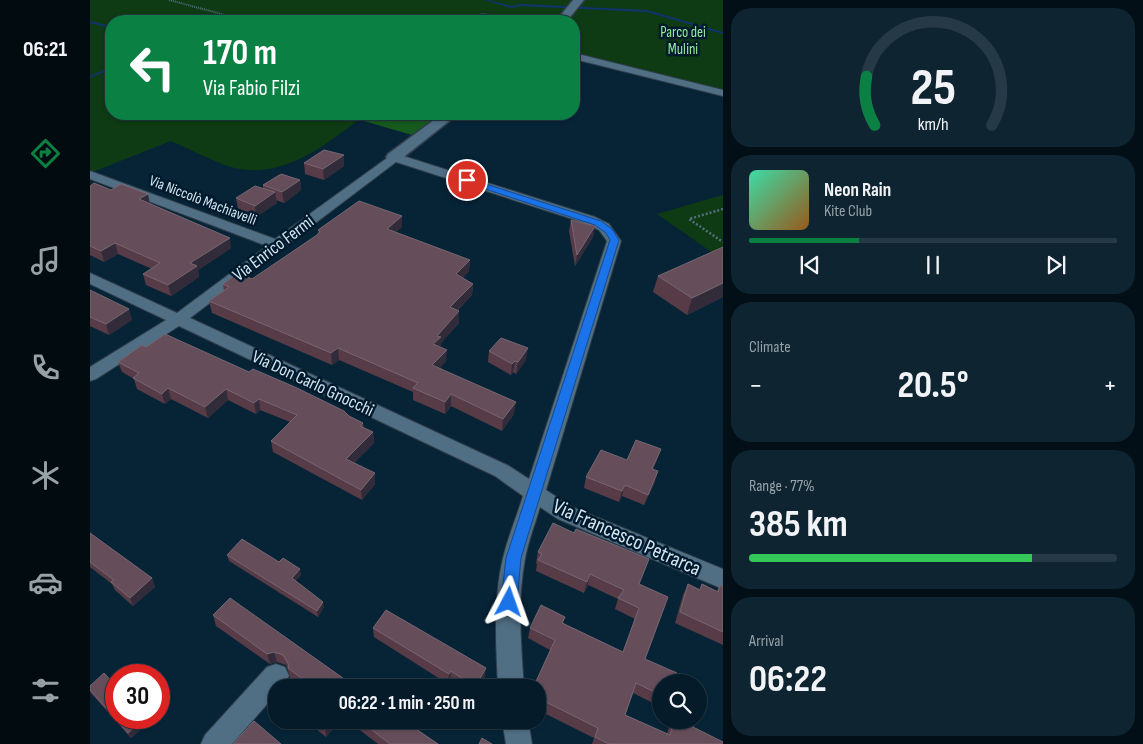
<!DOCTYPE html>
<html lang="en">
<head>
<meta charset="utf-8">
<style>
  body { margin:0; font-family:"Sofia Sans Condensed",sans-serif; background:#0e2431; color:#f1f3f6; height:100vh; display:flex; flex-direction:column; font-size:19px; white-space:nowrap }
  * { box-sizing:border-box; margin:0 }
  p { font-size:16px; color:#97a1a8 }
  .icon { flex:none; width:28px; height:28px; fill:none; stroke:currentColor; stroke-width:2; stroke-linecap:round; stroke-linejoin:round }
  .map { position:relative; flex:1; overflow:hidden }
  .panel { display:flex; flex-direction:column; gap:8px; padding:8px; background:#030f17; width:420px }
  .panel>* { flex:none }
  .hud { position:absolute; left:15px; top:15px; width:475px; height:105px; border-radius:20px; box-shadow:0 1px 4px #0004,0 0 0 1px #263946; background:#0b8043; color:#fff; overflow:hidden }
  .fabs { position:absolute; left:562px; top:674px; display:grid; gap:10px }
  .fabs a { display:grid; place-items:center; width:55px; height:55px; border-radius:50%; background:#051b29; box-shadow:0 1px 4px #0004,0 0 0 1px #263946; font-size:25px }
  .speed { position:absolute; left:15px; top:664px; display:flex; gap:10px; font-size:25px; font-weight:700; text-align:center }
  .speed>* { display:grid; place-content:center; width:65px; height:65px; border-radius:50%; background:#051b29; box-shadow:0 1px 4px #0004,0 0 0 1px #263946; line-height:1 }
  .speed .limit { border:8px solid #d22; background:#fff; color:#111 }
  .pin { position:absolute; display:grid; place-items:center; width:42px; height:42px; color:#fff; margin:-21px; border:2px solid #fff; border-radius:50%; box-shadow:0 1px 5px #0007 }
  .me { position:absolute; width:55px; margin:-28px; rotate:4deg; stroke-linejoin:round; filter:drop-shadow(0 0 4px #0008) }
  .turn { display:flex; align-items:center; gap:18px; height:105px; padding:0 15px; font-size:22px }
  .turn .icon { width:65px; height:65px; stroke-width:2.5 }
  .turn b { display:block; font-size:35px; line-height:42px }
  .big { font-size:38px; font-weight:700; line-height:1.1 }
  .panel .widget { flex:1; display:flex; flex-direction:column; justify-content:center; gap:8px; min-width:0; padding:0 18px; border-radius:20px; background:#0e2431 }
  .panel .dial { align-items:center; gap:0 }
  .dial svg { height:130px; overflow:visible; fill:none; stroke:#263946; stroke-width:7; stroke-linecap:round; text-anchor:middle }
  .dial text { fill:#f1f3f6; stroke:none }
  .song { display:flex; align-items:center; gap:15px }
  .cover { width:60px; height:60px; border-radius:8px; background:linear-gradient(135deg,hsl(160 70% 55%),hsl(30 70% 35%)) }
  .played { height:5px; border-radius:2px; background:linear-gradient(90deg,#0b8043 30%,#263946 30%) }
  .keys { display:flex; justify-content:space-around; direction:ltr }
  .heat { display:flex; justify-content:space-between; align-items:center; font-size:28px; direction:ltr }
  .charge { height:8px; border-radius:4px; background:linear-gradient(90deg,#34c759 77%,#263946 0) }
  .trip { position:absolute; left:178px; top:679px; width:278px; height:50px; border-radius:20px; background:#051b29; box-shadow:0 1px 4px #0004,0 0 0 1px #263946; font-weight:700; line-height:50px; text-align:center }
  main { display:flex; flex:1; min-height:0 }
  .dock { display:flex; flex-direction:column; width:90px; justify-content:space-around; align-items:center; background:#020b10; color:#97a1a8 }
  .dock .icon { width:35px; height:35px }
  .dock .selected { color:#0b8043 }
  .dock b { font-size:22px; color:#f1f3f6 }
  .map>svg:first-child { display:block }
</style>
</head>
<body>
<main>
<nav class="dock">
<b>06:21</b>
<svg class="icon selected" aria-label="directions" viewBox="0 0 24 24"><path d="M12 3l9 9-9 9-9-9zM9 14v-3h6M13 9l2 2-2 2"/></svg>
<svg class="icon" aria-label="music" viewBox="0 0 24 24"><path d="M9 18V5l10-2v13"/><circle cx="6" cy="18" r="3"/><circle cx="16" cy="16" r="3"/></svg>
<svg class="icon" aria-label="phone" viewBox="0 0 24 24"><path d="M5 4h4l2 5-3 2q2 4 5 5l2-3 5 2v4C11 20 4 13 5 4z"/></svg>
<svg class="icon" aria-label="climate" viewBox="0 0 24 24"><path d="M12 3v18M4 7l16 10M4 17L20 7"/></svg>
<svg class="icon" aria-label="car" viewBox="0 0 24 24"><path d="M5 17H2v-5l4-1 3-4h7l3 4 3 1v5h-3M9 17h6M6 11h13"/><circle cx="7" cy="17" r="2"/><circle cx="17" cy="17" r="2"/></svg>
<svg class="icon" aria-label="filters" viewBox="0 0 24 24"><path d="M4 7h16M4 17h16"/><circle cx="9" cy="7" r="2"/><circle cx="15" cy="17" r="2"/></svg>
</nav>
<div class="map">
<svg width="633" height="744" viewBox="0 0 633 744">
  <rect width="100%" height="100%" fill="#072437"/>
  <!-- green -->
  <g fill="#0e3b13">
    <path d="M 0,0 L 633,0 L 633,92 L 484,54 L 484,21 L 21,21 L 21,114 L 370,114 L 344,133 L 277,114 C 239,141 200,177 150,169 C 133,167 98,148 81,141 L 0,173 Z"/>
    <polygon points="633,195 633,260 567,214"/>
  </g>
  <!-- forest -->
  <polygon fill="#165a1e" points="276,114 351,114 322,135 267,119"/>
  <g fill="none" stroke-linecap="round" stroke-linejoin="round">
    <!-- stream -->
    <g fill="#0e3370" fill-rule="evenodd">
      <polygon points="395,0 399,0 421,6 431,4 557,10 633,32 633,34 557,12 431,6 421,8"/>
      <polygon points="138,17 141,18 133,21 129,21"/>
      <polygon points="0,21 21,26 21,28 0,23"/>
      <polygon points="21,67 21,69 0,78 0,76"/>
    </g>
    <defs>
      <polygon id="service" points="391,14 395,14 416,21 410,21 391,16"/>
      <g id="minor">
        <polygon points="484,53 633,90 633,96 484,59"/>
        <path d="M 304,153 L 505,217 L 519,224 L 531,241 L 456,490 L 482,507 L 633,569 L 633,589 L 468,519 L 450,507 C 445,524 438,542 435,559 C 427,601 431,645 434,688 L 408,688 C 406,645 403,599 413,558 C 418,537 427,516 433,496 L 405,476 L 89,326 L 6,379 L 0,381 L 0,367 L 76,320 L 0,284 L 0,273 L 87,313 L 177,246 L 0,179 L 0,171 L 185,239 ZM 306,162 L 495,223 L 509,230 L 517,241 L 439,479 L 419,466 L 100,318 Z"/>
        <polygon points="186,664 195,667 199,676 192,688 186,688 186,694 142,744 111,744 115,735 177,667"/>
        <polygon points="412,720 438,720 442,744 416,744"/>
      </g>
      <g id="tertiary">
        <polygon points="483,0 494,0 477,21 466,21"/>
        <polygon points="352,114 368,114 310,160 298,160 296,157 298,154"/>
      </g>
    </defs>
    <!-- service casing -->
    <use href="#service" stroke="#2f3d49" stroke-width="2"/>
    <!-- minor casing -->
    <use href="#minor" stroke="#2f3d49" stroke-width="2"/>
    <!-- tertiary casing -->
    <use href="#tertiary" stroke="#2f3d49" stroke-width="3"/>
    <!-- path-far1 -->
    <polyline stroke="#556e7e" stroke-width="2" stroke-dasharray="1 1" stroke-linecap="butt" points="79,0 158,21"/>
    <!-- path -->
    <polyline stroke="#556e7e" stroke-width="2.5" stroke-dasharray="2 2" stroke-linecap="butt" points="633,209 599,219 633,242"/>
    <!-- service -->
    <use href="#service" fill="#506e84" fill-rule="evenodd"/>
    <!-- minor -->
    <use href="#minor" fill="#506e84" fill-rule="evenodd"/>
    <!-- tertiary -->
    <use href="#tertiary" fill="#506e84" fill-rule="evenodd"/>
  </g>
  <!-- wall -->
  <g fill="#573c48">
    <polygon points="214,163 254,166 234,180 215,174"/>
    <polygon points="210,180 211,190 194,203 186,200 187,203 166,217 148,209 146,198 173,188 173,185"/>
    <polygon points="0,186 21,190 60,203 141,248 108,270 109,277 81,296 56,285 53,274 62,269 28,254 14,262 0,255"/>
    <polygon points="312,216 312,227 306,232 380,260 379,271 373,278 383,284 382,295 368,310 369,323 351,343 350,347 356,361 350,368 424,414 412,431 361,406 355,414 323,400 323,392 249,360 242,365 122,313 119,301 134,291 133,284 162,279 227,235 229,233 228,230"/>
    <polygon points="481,220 505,226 503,237 485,266 479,231"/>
    <polygon points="633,247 633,297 597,315 563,292 568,276"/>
    <polygon points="0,290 42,320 19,335 0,326"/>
    <polygon points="56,347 159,372 273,423 274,428 283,432 284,443 264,463 285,484 272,500 183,452 181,441 200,422 170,410 166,414 138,400 118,418 81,399 75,404 47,389 44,379 32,372 28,362"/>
    <polygon points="399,351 436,360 426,374 423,372 421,375 398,362"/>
    <polygon points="537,460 567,460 563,469 565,482 554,505 532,496 529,502 494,488 496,477"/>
    <polygon points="0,533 62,578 65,587 43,606 25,590 22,584 0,567"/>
    <polygon points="448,552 550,585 555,659 571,682 571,707 543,693 535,715 577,734 581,720 605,720 603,727 633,744 502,744 504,738 446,709 446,688 460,650 438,638 440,628 475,617 473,623 533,652 545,619 525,609 528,599 498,585 494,593 446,571 447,564 446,563"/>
    <polygon points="137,555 189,562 211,575 205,581 234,607 228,617 139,561"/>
    <polygon points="598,584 609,590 612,584 627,591 630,585 633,587 633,645 585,623 593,595"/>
    <polygon points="123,615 267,688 212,688 200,678 198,670 196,665 187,662 180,664 126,626"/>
    <polygon points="283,628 395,677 389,688 371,688 360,680 358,684 284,637"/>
    <polygon points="0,686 26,718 56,718 59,722 41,738 1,693 0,691"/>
    <polygon points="219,720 250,720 236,737 220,724"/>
    <polygon points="257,720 313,720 348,744 288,744"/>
  </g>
  <!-- shaded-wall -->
  <g fill="#322b39">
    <polygon points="254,155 254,166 234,180 233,169"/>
    <polygon points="210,180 211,190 194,203 192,192"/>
    <polygon points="185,192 187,203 166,217 165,206"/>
    <polygon points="58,194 60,204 49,199"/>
    <polygon points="312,216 312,227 297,240 297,229"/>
    <polygon points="505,226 503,237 485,266 487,255"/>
    <polygon points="140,238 141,248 108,270 109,277 81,296 78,285 100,263"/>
    <polygon points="25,243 28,254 14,262 11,251"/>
    <polygon points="380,260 379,271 365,286 366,274"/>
    <polygon points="633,283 633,297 597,315 602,298"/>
    <polygon points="383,284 382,295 359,319 360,307"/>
    <polygon points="39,309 42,320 19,335 16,324"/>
    <polygon points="369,311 369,323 351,343 350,349 343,344 347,336"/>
    <polygon points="248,348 249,360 242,365 241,353"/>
    <polygon points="438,348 436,360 426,374 428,362"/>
    <polygon points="357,350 356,361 342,377 342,365"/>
    <polygon points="425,361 423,372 421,375 422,364"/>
    <polygon points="78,388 81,399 75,404 72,394"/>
    <polygon points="136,389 138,400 118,418 115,407"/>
    <polygon points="361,394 361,406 355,414 355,402"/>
    <polygon points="169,399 170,410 166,414 164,403"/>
    <polygon points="426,402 424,414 412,431 413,419"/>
    <polygon points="283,432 284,443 257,470 256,459"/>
    <polygon points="571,449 567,460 558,480 562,469"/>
    <polygon points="568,471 565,482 554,505 558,495"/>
    <polygon points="285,473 285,484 272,500 271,490"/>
    <polygon points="535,485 532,496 529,502 532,491"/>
    <polygon points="210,569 211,575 203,584 202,578"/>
    <polygon points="500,574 498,585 494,593 497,582"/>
    <polygon points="62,578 65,587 43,606 40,598"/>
    <polygon points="233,602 234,607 228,617 227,611"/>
    <polygon points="184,652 187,662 180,664 177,654"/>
    <polygon points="396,668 395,677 389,688 385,688"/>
    <polygon points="361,671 360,680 358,684 359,674"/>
    <polygon points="55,718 56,718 59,722 41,738 38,733"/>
    <polygon points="241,720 250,720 236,737 235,727"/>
  </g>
  <!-- building -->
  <g fill="#654e5a" stroke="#766672">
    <polygon points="234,150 254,155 233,169 214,163"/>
    <polygon points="191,174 210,180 192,192 173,185"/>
    <polygon points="4,183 21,190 31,184 58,194 49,199 140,238 100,263 107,266 78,285 53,274 70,263 25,243 11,251 0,246 0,186"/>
    <polygon points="165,186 185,192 165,206 146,198"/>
    <polygon points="269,201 312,216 297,229 380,260 366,274 383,284 360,307 369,311 347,336 351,337 343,344 357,350 342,365 426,402 413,419 361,394 355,402 323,388 328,383 248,348 241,353 119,301 139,287 133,284 148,273 162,279 227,235 230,231 228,230"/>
    <polygon points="481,220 505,226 487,255"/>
    <polygon points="633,247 633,283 602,298 568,276"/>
    <polygon points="0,290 39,309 16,324 0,317"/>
    <polygon points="75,334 159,372 163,369 207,388 254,411 259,416 273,423 270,426 283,432 256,459 285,473 271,490 181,441 207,415 169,399 164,403 136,389 115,407 78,388 72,394 43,378 49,373 28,362 52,345 56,347"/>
    <polygon points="411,338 438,348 428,362 425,361 422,364 399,351"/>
    <polygon points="546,440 571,449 562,469 568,471 558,495 535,485 532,491 496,477 511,450 537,460"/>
    <polygon points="463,523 484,533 486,529 559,559 549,584 578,597 555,659 587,673 584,682 571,682 571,695 546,683 535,715 580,735 584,720 605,720 603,727 633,742 633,744 526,744 524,743 519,744 505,737 508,728 446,697 446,688 443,688 465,640 440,628 451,605 475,617 472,623 533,652 549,608 528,598 534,590 500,574 497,582 448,560 452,554 448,552"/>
    <polygon points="0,533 62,578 40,598 21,582 24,580 0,562"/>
    <polygon points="152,539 189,562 193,558 210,569 202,578 233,602 227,611 137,555"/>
    <polygon points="598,584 610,590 612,584 628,592 630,585 633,587 633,632 590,612"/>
    <polygon points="140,598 267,688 214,688 218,683 198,668 199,665 193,655 184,652 177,654 123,615"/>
    <polygon points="296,610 396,668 385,687 361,671 359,674 283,628"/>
    <polygon points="14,673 26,686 26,718 55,718 38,733 0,690 0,686"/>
    <polygon points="226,720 241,720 235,727"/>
    <polygon points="269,720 313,720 348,744 300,744"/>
    <polygon points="164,721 191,744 143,744"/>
    <polygon points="392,738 402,744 389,744"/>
  </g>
  <!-- route -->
  <polygon fill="#1a73e8" stroke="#114b97" points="377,178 511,221 522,229 529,240 431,558 427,602 424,607 419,609 414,607 411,602 416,558 520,240 516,233 505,225 374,182 374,179"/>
  <g text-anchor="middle" stroke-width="5" stroke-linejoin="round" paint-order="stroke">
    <!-- far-park labels -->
    <g font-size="15" fill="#97ee99" stroke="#001a2d">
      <text x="593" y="37">Parco dei<tspan x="593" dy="17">Mulini</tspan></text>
    </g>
    <!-- far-street labels -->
    <g font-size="15" fill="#d4e5f1" stroke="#001a2d">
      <text transform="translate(113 200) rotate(21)" y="5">Via Niccolò Machiavelli</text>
    </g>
    <!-- street labels -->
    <g font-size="18" fill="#d4e5f1" stroke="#001a2d">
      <text transform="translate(183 248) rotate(-37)" y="6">Via Enrico Fermi</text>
      <text transform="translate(223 383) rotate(25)" y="6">Via Don Carlo Gnocchi</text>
    </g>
    <!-- near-street labels -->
    <g font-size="21" fill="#d4e5f1" stroke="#001a2d">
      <text transform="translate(537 537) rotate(24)" y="7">Via Francesco Petrarca</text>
    </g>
  </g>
</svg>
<div class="fabs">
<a><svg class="icon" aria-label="search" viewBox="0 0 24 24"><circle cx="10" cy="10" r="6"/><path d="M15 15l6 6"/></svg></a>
</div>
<div class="speed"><div class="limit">30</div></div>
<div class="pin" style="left:377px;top:180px;background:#d93025"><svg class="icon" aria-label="arrive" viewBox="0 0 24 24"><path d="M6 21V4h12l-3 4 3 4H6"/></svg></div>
<svg class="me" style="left:419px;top:602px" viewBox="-20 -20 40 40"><path d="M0-17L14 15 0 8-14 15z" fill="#1a73e8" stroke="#fff" stroke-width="4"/></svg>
<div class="trip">06:22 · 1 min · 250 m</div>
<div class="hud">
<div class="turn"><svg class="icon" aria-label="left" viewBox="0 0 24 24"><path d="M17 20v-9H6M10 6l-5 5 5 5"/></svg><div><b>170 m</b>Via Fabio Filzi</div></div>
</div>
</div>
<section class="panel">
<div class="widget dial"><svg viewBox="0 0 100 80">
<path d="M14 69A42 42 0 1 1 86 69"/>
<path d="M14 69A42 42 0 0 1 9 39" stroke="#0b8043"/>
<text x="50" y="56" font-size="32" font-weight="700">25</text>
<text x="50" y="72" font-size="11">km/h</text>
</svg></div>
<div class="widget">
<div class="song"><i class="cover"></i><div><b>Neon Rain</b><p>Kite Club</p></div></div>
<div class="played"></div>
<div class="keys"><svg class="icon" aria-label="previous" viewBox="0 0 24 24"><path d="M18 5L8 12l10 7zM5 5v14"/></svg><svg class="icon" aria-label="pause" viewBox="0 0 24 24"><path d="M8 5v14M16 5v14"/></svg><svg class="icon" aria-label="next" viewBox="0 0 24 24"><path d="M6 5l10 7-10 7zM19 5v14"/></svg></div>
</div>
<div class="widget"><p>Climate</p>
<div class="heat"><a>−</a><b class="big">20.5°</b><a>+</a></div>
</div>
<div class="widget"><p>Range · 77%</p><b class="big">385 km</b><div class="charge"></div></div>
<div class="widget"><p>Arrival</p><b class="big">06:22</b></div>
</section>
</main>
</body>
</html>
